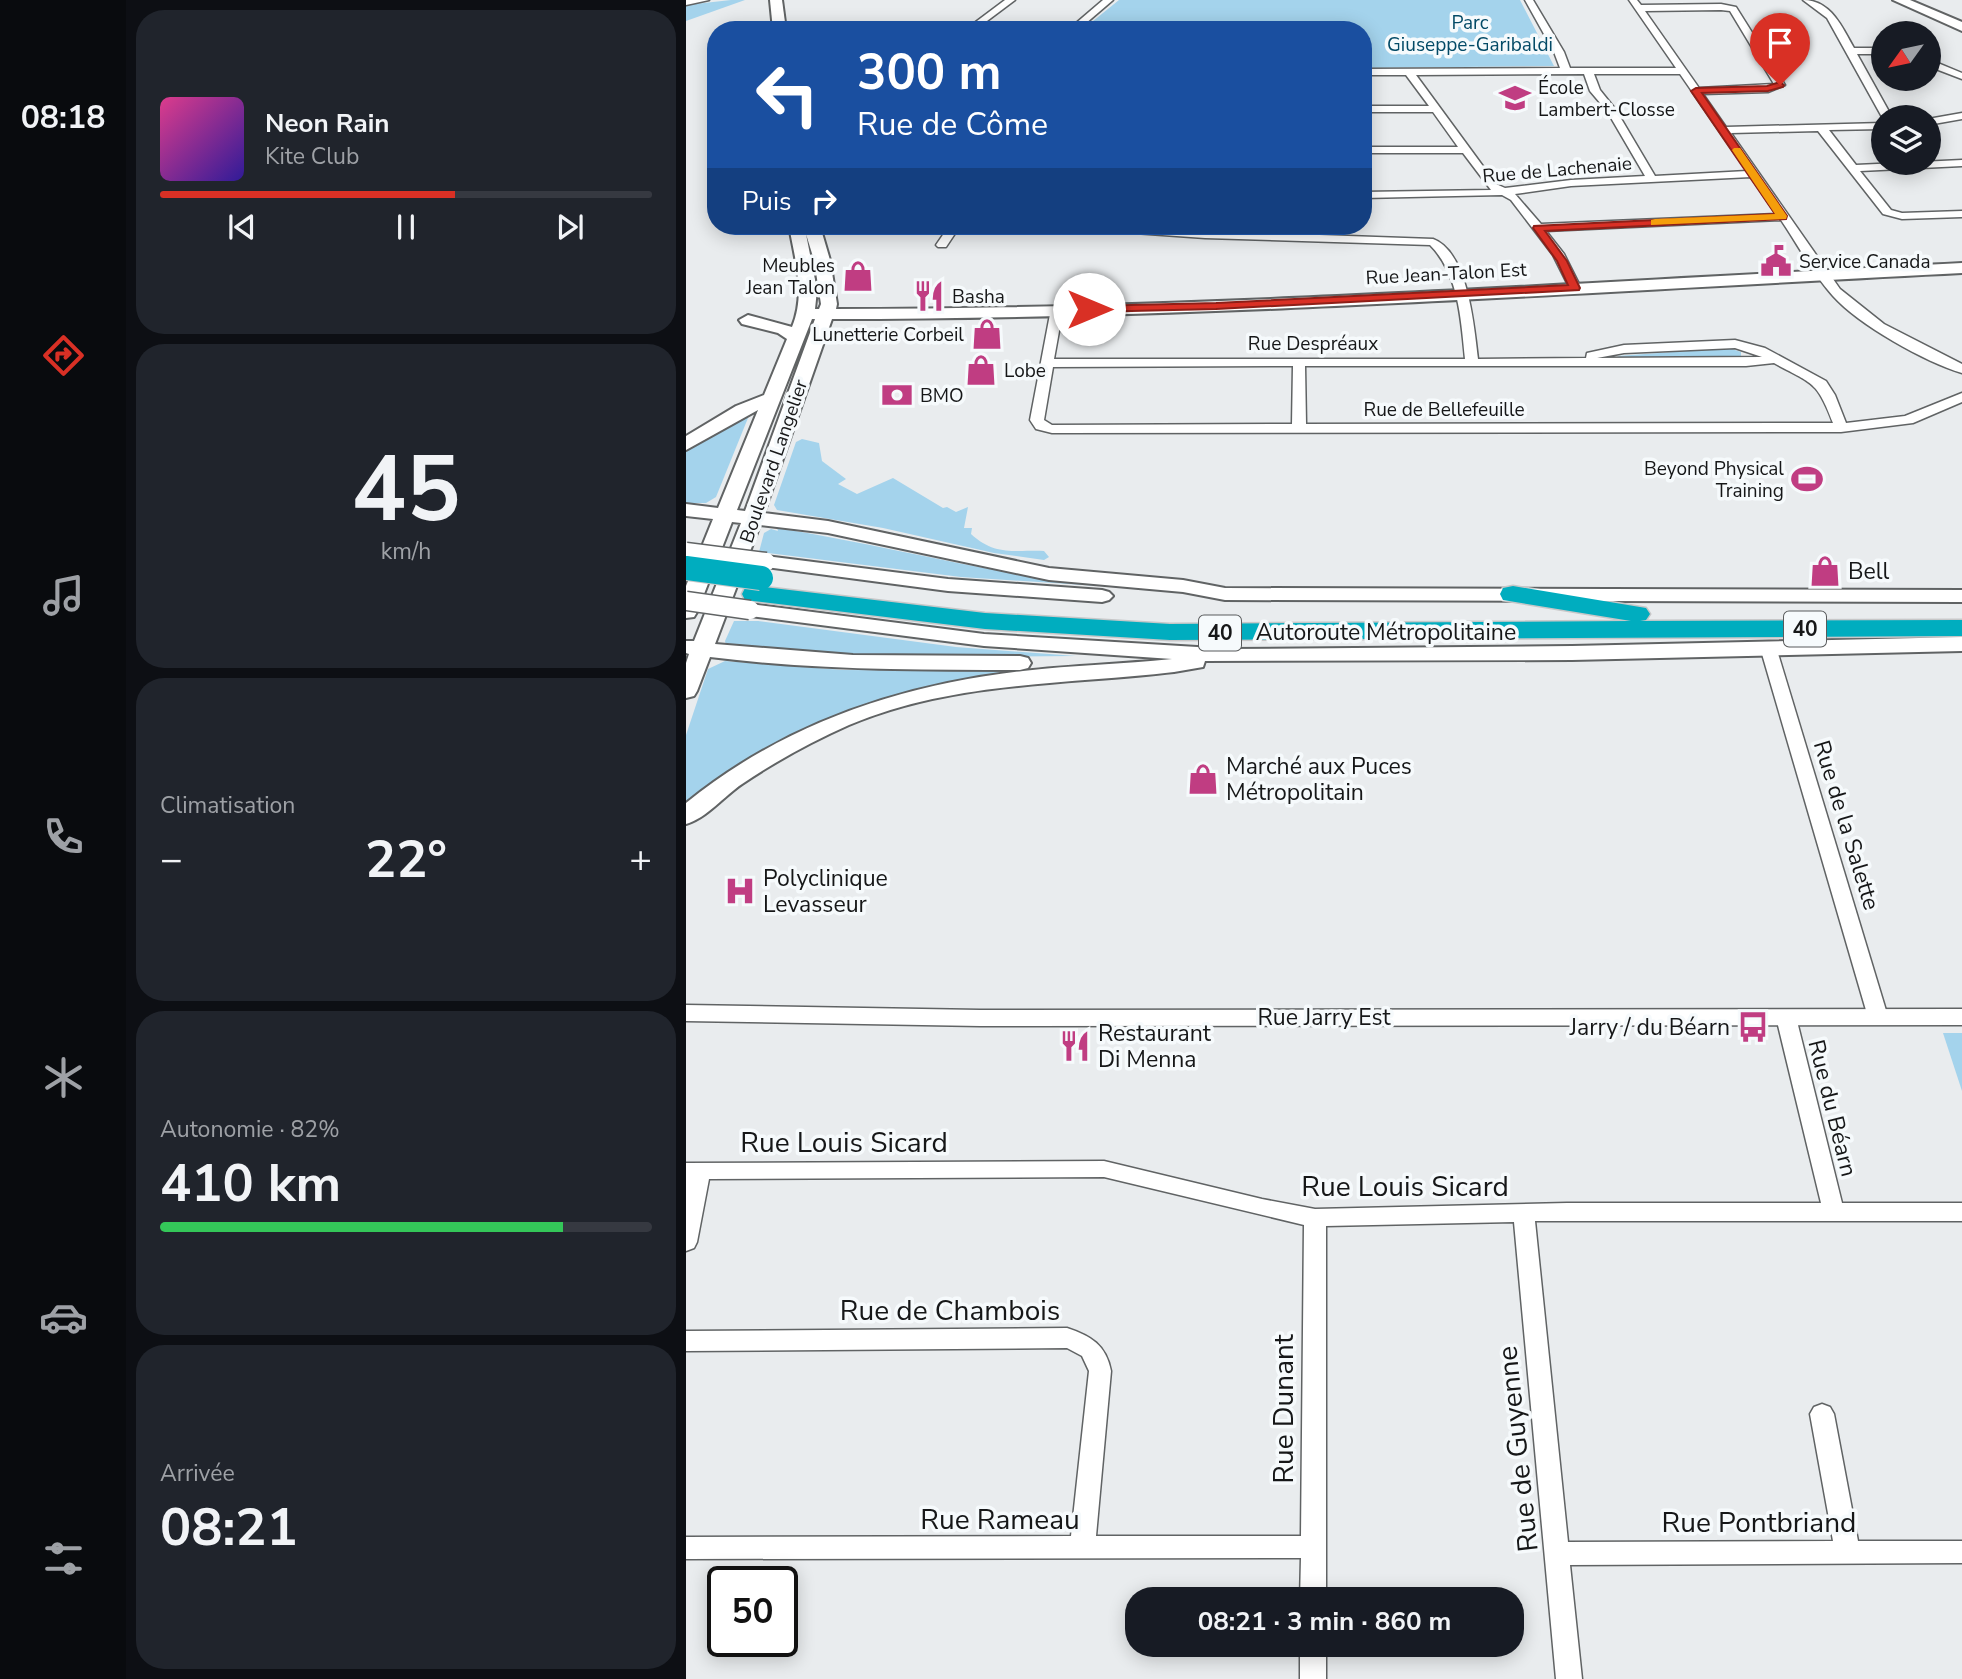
<!DOCTYPE html>
<html lang="fr">
<head>
<meta charset="utf-8">
<style>
  body { margin:0; font-family:"Nunito Sans",sans-serif; background:#20242c; color:#f1f3f6; height:100vh; display:flex; flex-direction:column; font-size:26px; white-space:nowrap }
  * { box-sizing:border-box; margin:0 }
  p { font-size:23px; color:#9ea1a6 }
  .icon { flex:none; width:38px; height:38px; fill:none; stroke:currentColor; stroke-width:2; stroke-linecap:round; stroke-linejoin:round }
  .map { position:relative; flex:1; overflow:hidden }
  .drawer { display:flex; flex-direction:column; gap:10px; padding:10px; background:#0d0f14; width:560px }
  .drawer>* { flex:none }
  .guide { position:absolute; left:21px; top:21px; width:665px; height:214px; border-radius:28px; box-shadow:0 4px 18px #0003; background:#1a4fa0; color:#fff; overflow:hidden }
  .needle { width:46px; rotate:237deg }
  .fabs { position:absolute; left:1185px; top:21px; display:grid; gap:14px }
  .fabs a { display:grid; place-items:center; width:70px; height:70px; border-radius:50%; background:#171b24; box-shadow:0 4px 18px #0003; font-size:35px }
  .speed { position:absolute; left:21px; top:1566px; display:flex; gap:14px; font-size:35px; font-weight:700; text-align:center }
  .speed>* { display:grid; place-content:center; width:91px; height:91px; border-radius:50%; background:#171b24; box-shadow:0 4px 18px #0003; line-height:1 }
  .speed .limit { border:4px solid #111; border-radius:10px; background:#fff; color:#111 }
  .pin { position:absolute; display:grid; place-items:center; width:60px; height:60px; color:#fff; margin:-72px -30px; border-radius:50% 50% 50% 0; rotate:-45deg; box-shadow:0 0 7px #0007 }
  .pin .icon { rotate:45deg }
  .me { position:absolute; width:77px; margin:-38px; rotate:90deg; stroke-linejoin:round; filter:drop-shadow(0 0 5px #0008) }
  .turn { display:flex; align-items:center; gap:24px; height:147px; padding:0 35px; font-size:32px }
  .turn .icon { width:91px; height:91px; stroke-width:2.5 }
  .turn b { display:block; font-size:49px; line-height:60px }
  .then { display:flex; align-items:center; height:66px; padding:0 35px; background:#0003; gap:14px; font-size:26px }
  .big { font-size:52px; font-weight:700; line-height:1.1 }
  .drawer .widget { flex:1; display:flex; flex-direction:column; justify-content:center; gap:10px; min-width:0; padding:0 24px; border-radius:28px; background:#20242c }
  .drawer .dial { align-items:center; gap:0 }
  .dial b { font-size:91px; line-height:1 }
  .song { display:flex; align-items:center; gap:21px }
  .cover { width:84px; height:84px; border-radius:10px; background:linear-gradient(135deg,hsl(330 70% 55%),hsl(250 70% 35%)) }
  .played { height:7px; border-radius:4px; background:linear-gradient(90deg,#d93025 60%,#363941 60%) }
  .keys { display:flex; justify-content:space-around; direction:ltr }
  .heat { display:flex; justify-content:space-between; align-items:center; font-size:38px; direction:ltr }
  .charge { height:10px; border-radius:5px; background:linear-gradient(90deg,#34c759 82%,#363941 0) }
  .trip { position:absolute; left:439px; top:1587px; width:399px; height:70px; border-radius:28px; background:#171b24; box-shadow:0 4px 18px #0003; font-weight:700; line-height:70px; text-align:center }
  main { display:flex; flex:1; min-height:0 }
  .menu { display:flex; flex-direction:column; width:126px; justify-content:space-around; align-items:center; background:#090b0e; color:#9ea1a6 }
  .menu .icon { width:49px; height:49px }
  .menu .current { color:#d93025 }
  .menu b { font-size:32px; color:#f1f3f6 }
  .map>svg:first-child { display:block }
</style>
</head>
<body>
<main>
<nav class="menu">
<b>08:18</b>
<svg class="icon current" aria-label="directions" viewBox="0 0 24 24"><path d="M12 3l9 9-9 9-9-9zM9 14v-3h6M13 9l2 2-2 2"/></svg>
<svg class="icon" aria-label="music" viewBox="0 0 24 24"><path d="M9 18V5l10-2v13"/><circle cx="6" cy="18" r="3"/><circle cx="16" cy="16" r="3"/></svg>
<svg class="icon" aria-label="phone" viewBox="0 0 24 24"><path d="M5 4h4l2 5-3 2q2 4 5 5l2-3 5 2v4C11 20 4 13 5 4z"/></svg>
<svg class="icon" aria-label="climate" viewBox="0 0 24 24"><path d="M12 3v18M4 7l16 10M4 17L20 7"/></svg>
<svg class="icon" aria-label="car" viewBox="0 0 24 24"><path d="M5 17H2v-5l4-1 3-4h7l3 4 3 1v5h-3M9 17h6M6 11h13"/><circle cx="7" cy="17" r="2"/><circle cx="17" cy="17" r="2"/></svg>
<svg class="icon" aria-label="filters" viewBox="0 0 24 24"><path d="M4 7h16M4 17h16"/><circle cx="9" cy="7" r="2"/><circle cx="15" cy="17" r="2"/></svg>
</nav>
<section class="drawer">
<div class="widget">
<div class="song"><i class="cover"></i><div><b>Neon Rain</b><p>Kite Club</p></div></div>
<div class="played"></div>
<div class="keys"><svg class="icon" aria-label="previous" viewBox="0 0 24 24"><path d="M18 5L8 12l10 7zM5 5v14"/></svg><svg class="icon" aria-label="pause" viewBox="0 0 24 24"><path d="M8 5v14M16 5v14"/></svg><svg class="icon" aria-label="next" viewBox="0 0 24 24"><path d="M6 5l10 7-10 7zM19 5v14"/></svg></div>
</div>
<div class="widget dial"><b>45</b><p>km/h</p></div>
<div class="widget"><p>Climatisation</p>
<div class="heat"><a>−</a><b class="big">22°</b><a>+</a></div>
</div>
<div class="widget"><p>Autonomie · 82%</p><b class="big">410 km</b><div class="charge"></div></div>
<div class="widget"><p>Arrivée</p><b class="big">08:21</b></div>
</section>
<div class="map">
<svg width="1276" height="1679" viewBox="0 0 1276 1679">
  <rect width="100%" height="100%" fill="#e9ecee"/>
  <!-- green -->
  <g fill="#a4d3ec">
    <polygon points="45,0 59,0 0,21 0,5"/>
    <polygon points="433,0 834,0 868,66 677,68 677,30 396,30"/>
    <polygon points="1043,348 1055,352 1055,356 937,358 931,356"/>
    <polygon points="64,413 30,497 20,503 0,503 0,448"/>
    <path d="M 116,439 L 133,443 L 136,461 L 160,479 L 152,484 L 171,494 L 207,478 L 257,508 L 261,507 L 270,512 L 282,507 L 278,528 L 286,528 L 285,534 C 309,556 327,550 358,551 L 363,557 L 358,560 L 308,553 L 197,528 L 91,510 L 88,505 L 110,442 Z"/>
    <path d="M 91,528 C 199,545 304,574 413,586 L 275,577 L 73,552 L 78,533 L 85,529 L 92,531 Z"/>
    <polygon points="48,621 72,621 270,647 390,656 159,658 40,645 39,641"/>
    <polygon points="39,661 157,670 336,671 279,679 206,697 0,806 0,735 22,669"/>
    <polygon points="1257,1033 1276,1033 1276,1091"/>
  </g>
  <g fill="none" stroke-linecap="round" stroke-linejoin="round">
    <defs>
      <g id="minor">
        <polygon points="319,0 329,0 289,30 279,30"/>
        <polygon points="417,0 427,0 392,30 382,30"/>
        <path d="M 839,0 L 847,0 L 878,52 L 884,68 L 990,68 L 943,0 L 951,0 L 955,5 L 1035,4 L 1050,7 L 1099,85 L 1082,92 L 1017,94 L 1040,127 L 1197,123 L 1197,129 L 1143,130 L 1170,165 L 1276,160 L 1276,166 L 1174,171 L 1205,210 L 1216,213 L 1276,211 L 1276,217 L 1216,219 L 1197,214 L 1132,131 L 1045,133 L 1154,289 L 1198,324 L 1276,364 L 1276,373 C 1239,362 1173,325 1147,296 C 1127,274 1112,245 1095,220 L 860,231 L 878,254 L 895,288 L 889,292 L 885,291 L 867,255 L 825,200 L 816,195 L 677,198 L 677,192 L 805,190 L 777,153 L 677,153 L 677,147 L 772,147 L 747,112 L 677,112 L 677,106 L 743,106 L 720,75 L 677,75 L 677,69 L 874,68 L 868,52 ZM 1035,10 L 1044,11 L 1088,84 L 1013,88 L 959,11 ZM 898,74 L 904,91 L 921,111 L 959,176 L 885,180 L 819,188 L 810,184 L 730,75 ZM 908,74 L 994,74 L 1061,171 L 969,176 L 930,110 L 914,90 ZM 1065,177 L 1090,214 L 855,224 L 829,194 L 885,186 Z"/>
        <path d="M 1117,0 C 1145,0 1156,27 1168,48 L 1197,48 L 1197,54 L 1171,54 L 1206,117 L 1196,117 L 1141,18 Z"/>
        <polygon points="1242,59 1276,73 1276,79 1242,66"/>
        <polygon points="1276,113 1276,119 1242,125 1242,119"/>
        <polygon points="263,226 274,226 260,247 252,247 250,245"/>
        <path d="M 385,226 L 747,239 C 782,252 788,326 792,359 L 900,358 L 901,353 L 938,345 L 1049,340 L 1079,348 L 1140,381 L 1149,395 L 1160,423 L 1219,416 L 1276,393 L 1276,402 L 1227,423 L 1155,432 L 366,433 L 350,429 L 344,420 L 365,309 L 371,305 L 377,309 L 368,359 L 779,359 C 775,320 773,274 744,245 L 519,238 L 391,229 ZM 1049,348 L 1076,357 L 911,358 L 938,353 ZM 1088,363 C 1126,384 1131,380 1147,423 L 620,424 L 619,366 L 1060,366 ZM 607,366 L 606,424 L 366,425 L 358,420 L 367,367 Z"/>
        <polygon points="1082,642 1090,647 1202,1017 1199,1022 1185,1022 1182,1017 1074,647"/>
        <path d="M 1100,1010 L 1107,1012 L 1110,1017 L 1156,1203 L 1276,1203 L 1276,1221 L 849,1221 L 882,1542 L 1147,1541 L 1124,1414 L 1128,1407 L 1136,1404 L 1144,1407 L 1148,1414 L 1172,1541 L 1276,1541 L 1276,1563 L 884,1565 L 896,1679 L 870,1679 L 828,1222 L 640,1226 L 640,1600 L 614,1600 L 615,1558 L 0,1559 L 0,1537 L 385,1536 L 403,1371 L 396,1356 L 381,1348 L 0,1351 L 0,1331 L 381,1328 C 405,1336 420,1345 425,1371 L 410,1536 L 615,1536 L 618,1225 L 418,1177 L 23,1179 L 11,1242 L 8,1248 L 0,1251 L 0,1163 L 418,1161 L 576,1199 L 629,1209 L 881,1203 L 1135,1203 L 1090,1017 L 1093,1012 Z"/>
        <rect x="614" y="1645" width="26" height="34"/>
      </g>
      <g id="tertiary">
        <polygon points="0,0 23,0 0,5"/>
        <polygon points="0,1005 294,1010 1276,1009 1276,1025 294,1026 0,1021"/>
      </g>
      <g id="secondary">
        <polygon points="84,0 96,0 100,30 87,30"/>
        <polygon points="1207,0 1224,0 1276,22 1276,31"/>
        <path d="M 103,226 L 134,226 L 144,260 L 151,304 L 150,309 C 525,309 901,282 1276,263 L 1276,273 C 900,292 523,319 146,319 L 78,513 L 142,521 L 363,568 L 497,580 L 539,588 L 1276,590 L 1276,602 L 539,600 L 497,592 L 363,580 L 142,533 L 74,525 L 29,644 L 167,655 L 334,656 L 342,658 L 345,663 L 342,668 L 334,670 C 231,670 127,670 24,657 L 11,691 L 8,696 L 0,698 L 0,663 L 3,654 L 0,653 L 0,641 L 8,641 L 55,523 L 46,522 L 11,612 L 8,617 L 0,618 L 0,586 L 27,519 L 0,516 L 0,504 L 32,508 L 72,410 L 0,450 L 0,436 L 50,406 L 78,395 L 101,339 L 92,333 L 56,324 L 53,320 L 62,315 L 106,327 C 120,293 109,260 103,226 ZM 120,234 L 128,260 L 135,304 L 133,309 L 129,309 L 131,290 ZM 126,319 L 129,319 L 59,511 L 51,510 Z"/>
        <polygon points="80,556 262,579 416,590 423,592 427,596 423,600 416,602 262,591 73,566 70,562 73,558"/>
        <path d="M 64,604 L 298,634 L 544,649 L 886,646 L 1276,637 L 1276,651 L 886,660 L 519,661 L 517,667 L 488,672 C 378,685 267,681 163,725 C 125,742 90,761 56,784 C 38,796 21,818 0,824 L 0,803 C 97,724 214,685 337,671 C 387,665 437,664 486,659 L 298,646 L 56,615 L 53,610 L 56,605 Z"/>
      </g>
      <polygon id="motorway" points="69,586 299,613 484,624 945,621 817,600 814,594 817,588 827,586 960,608 964,614 960,620 954,621 1276,620 1276,636 484,640 299,629 59,600 56,594 59,588"/>
    </defs>
    <!-- minor casing -->
    <use href="#minor" stroke="#606364" stroke-width="3"/>
    <!-- tertiary casing -->
    <use href="#tertiary" stroke="#606364" stroke-width="3"/>
    <!-- secondary casing -->
    <use href="#secondary" stroke="#606364" stroke-width="4"/>
    <!-- motorway casing -->
    <use href="#motorway" stroke="#c7c7c8" stroke-width="3"/>
    <!-- minor -->
    <use href="#minor" fill="#fff" fill-rule="evenodd"/>
    <!-- tertiary -->
    <use href="#tertiary" fill="#fff" fill-rule="evenodd"/>
    <!-- secondary -->
    <use href="#secondary" fill="#fff" fill-rule="evenodd"/>
    <!-- motorway -->
    <use href="#motorway" fill="#00adbf" fill-rule="evenodd"/>
    <defs>
      <g id="secondary-bridge">
        <polyline points="0,552 80,562"/>
        <polyline points="0,601 64,610"/>
      </g>
      <polyline id="motorway-bridge" points="0,568 75,578"/>
    </defs>
    <!-- secondary-bridge casing -->
    <use href="#secondary-bridge" stroke="#606364" stroke-width="21" stroke-linecap="butt"/>
    <!-- motorway-bridge casing -->
    <use href="#motorway-bridge" stroke="#c7c7c8" stroke-width="26" stroke-linecap="butt"/>
    <!-- secondary-bridge -->
    <use href="#secondary-bridge" stroke="#fff" stroke-width="18"/>
    <!-- motorway-bridge -->
    <use href="#motorway-bridge" stroke="#00adbf" stroke-width="24"/>
  </g>
  <!-- route -->
  <polygon fill="#d93025" stroke="#8d1f18" stroke-width="2" points="1094,82 1098,85 1097,87 1082,91 1016,93 1101,216 1100,219 859,231 881,261 894,288 893,290 530,309 403,312 398,309 403,306 530,303 882,285 871,261 847,228 848,226 1089,214 1005,91 1010,88 1081,86"/>
  <!-- slow -->
  <polygon fill="#f59e0b" points="1048,148 1054,148 1101,216 1100,219 965,225 965,220 969,219 1089,214 1046,150"/>
  <!-- icons -->
  <defs>
    <symbol id="school-bare" viewBox="-9 -9 18 18"><path d="M0-5L7-2L0 1L-7-2ZM-4 1L0 2.5L4 1V4Q0 6-4 4Z" fill="#c03d82" stroke="#f6fafc" stroke-width="2.5" paint-order="stroke"/></symbol>
    <symbol id="civic-bare" viewBox="-9 -9 18 18"><path d="M-.6-6.5H3V-4.5H.6V-3L4-1V1h2V6H-6V1h2V-1L-.6-3ZM-1.2 2.5V6h2.4V2.5Z" fill="#c03d82" stroke="#f6fafc" stroke-width="2.5" paint-order="stroke"/></symbol>
    <symbol id="shop-bare" viewBox="-9 -9 18 18"><path d="M-5-2.5h2.3a2.7 3.5 0 0 1 5.4 0H5L5.5 6h-11ZM-1.5-2.5h3a1.5 2.3 0 0 0-3 0Z" fill="#c03d82" stroke="#f6fafc" stroke-width="2.5" paint-order="stroke"/></symbol>
    <symbol id="restaurant-bare" viewBox="-9 -9 18 18"><path d="M-5-6h1v4h1v-4h1v4h1v-4h1v5L-1.5 .5V6h-2V.5L-5-1ZM5-6V6H3V1.5H1.5Q1.5-4 5-6Z" fill="#c03d82" stroke="#f6fafc" stroke-width="2.5" paint-order="stroke"/></symbol>
    <symbol id="bank-bare" viewBox="-9 -9 18 18"><path d="M-6-4H6V4H-6ZM0-2.3a2.3 2.3 0 1 0 0 4.6a2.3 2.3 0 1 0 0-4.6Z" fill="#c03d82" stroke="#f6fafc" stroke-width="2.5" paint-order="stroke"/></symbol>
    <symbol id="stadium-bare" viewBox="-9 -9 18 18"><path d="M0-5a6.5 5 0 1 0 0 10a6.5 5 0 1 0 0-10ZM-3.5-1.8h7v3.6h-7Z" fill="#c03d82" stroke="#f6fafc" stroke-width="2.5" paint-order="stroke"/></symbol>
    <symbol id="hospital-bare" viewBox="-9 -9 18 18"><path d="M-5-5h3v3.5h4V-5h3V5h-3V1.5h-4V5h-3Z" fill="#c03d82" stroke="#f6fafc" stroke-width="2.5" paint-order="stroke"/></symbol>
    <symbol id="bus-bare" viewBox="-9 -9 18 18"><path d="M-5-6H5V4H4V6H2V4H-2V6H-4V4H-5ZM-3.5-4V0h7V-4ZM-3.5 1.2v1.5H-2V1.2ZM2 1.2v1.5H3.5V1.2Z" fill="#c03d82" stroke="#f6fafc" stroke-width="2.5" paint-order="stroke"/></symbol>
  </defs>
  <g fill-rule="evenodd">
    <use href="#school-bare" x="807" y="76" width="44" height="44"/>
    <use href="#civic-bare" x="1068" y="239" width="44" height="44"/>
    <use href="#shop-bare" x="150" y="254" width="44" height="44"/>
    <use href="#restaurant-bare" x="221" y="274" width="44" height="44"/>
    <use href="#shop-bare" x="279" y="312" width="44" height="44"/>
    <use href="#shop-bare" x="273" y="348" width="44" height="44"/>
    <use href="#bank-bare" x="189" y="373" width="44" height="44"/>
    <use href="#stadium-bare" x="1099" y="457" width="44" height="44"/>
    <use href="#shop-bare" x="1117" y="549" width="44" height="44"/>
    <use href="#shop-bare" x="495" y="757" width="44" height="44"/>
    <use href="#hospital-bare" x="32" y="869" width="44" height="44"/>
    <use href="#bus-bare" x="1045" y="1005" width="44" height="44"/>
    <use href="#restaurant-bare" x="367" y="1024" width="44" height="44"/>
  </g>
  <g text-anchor="middle" stroke-width="7" stroke-linejoin="round" paint-order="stroke">
    <!-- far-park labels -->
    <g font-size="19" fill="#034a66" stroke="#f6fafc">
      <text x="784" y="29">Parc<tspan x="784" dy="22">Giuseppe-Garibaldi</tspan></text>
    </g>
    <!-- far-poi labels -->
    <g font-size="19" fill="#161718" stroke="#f6fafc" text-anchor="start">
      <text x="852" y="94">École<tspan x="852" dy="22">Lambert-Closse</tspan></text>
      <text x="1113" y="268">Service Canada</text>
      <text x="149" y="272" text-anchor="end">Meubles<tspan x="149" dy="22">Jean Talon</tspan></text>
      <text x="266" y="303">Basha</text>
      <text x="278" y="341" text-anchor="end">Lunetterie Corbeil</text>
      <text x="318" y="377">Lobe</text>
      <text x="234" y="402">BMO</text>
      <text x="1098" y="475" text-anchor="end">Beyond Physical<tspan x="1098" dy="22">Training</tspan></text>
    </g>
    <!-- far-street labels -->
    <g font-size="19" fill="#161718" stroke="#f6fafc">
      <text transform="translate(871 169) rotate(-5)" y="7">Rue de Lachenaie</text>
      <text transform="translate(760 273) rotate(-3)" y="7">Rue Jean-Talon Est</text>
      <text x="627" y="350">Rue Despréaux</text>
      <text x="758" y="416">Rue de Bellefeuille</text>
      <text transform="translate(87 461) rotate(-71)" y="7">Boulevard Langelier</text>
    </g>
    <!-- shield labels -->
    <g fill="#f6fafc" stroke="#595b5c" stroke-width="2">
      <rect x="1098" y="611.5" width="42" height="35" rx="5"/>
      <rect x="513" y="615.5" width="42" height="35" rx="5"/>
    </g>
    <g font-size="21" font-weight="bold" fill="#161718">
      <text x="1119" y="636">40</text>
      <text x="534" y="640">40</text>
    </g>
    <!-- poi labels -->
    <g font-size="23" fill="#161718" stroke="#f6fafc" text-anchor="start">
      <text x="1162" y="579">Bell</text>
      <text x="540" y="774">Marché aux Puces<tspan x="540" dy="26">Métropolitain</tspan></text>
      <text x="77" y="886">Polyclinique<tspan x="77" dy="26">Levasseur</tspan></text>
      <text x="1044" y="1035" text-anchor="end">Jarry / du Béarn</text>
      <text x="412" y="1041">Restaurant<tspan x="412" dy="26">Di Menna</tspan></text>
    </g>
    <!-- street labels -->
    <g font-size="23" fill="#161718" stroke="#f6fafc">
      <text x="700" y="640">Autoroute Métropolitaine</text>
      <text transform="translate(1161 825) rotate(73)" y="8">Rue de la Salette</text>
      <text x="638" y="1025">Rue Jarry Est</text>
      <text transform="translate(1147 1108) rotate(76)" y="8">Rue du Béarn</text>
    </g>
    <!-- near-street labels -->
    <g font-size="28" fill="#161718" stroke="#f6fafc">
      <text x="158" y="1152">Rue Louis Sicard</text>
      <text x="719" y="1196">Rue Louis Sicard</text>
      <text x="264" y="1320">Rue de Chambois</text>
      <text transform="translate(597 1409) rotate(-90)" y="10">Rue Dunant</text>
      <text transform="translate(831 1449) rotate(-96)" y="10">Rue de Guyenne</text>
      <text x="314" y="1529">Rue Rameau</text>
      <text x="1073" y="1532">Rue Pontbriand</text>
    </g>
  </g>
</svg>
<div class="fabs">
<a><svg class="needle" viewBox="-14 -14 28 28"><path d="M0-13l5 13h-10z" fill="#e53935"/><path d="M0 13l5-13h-10z" fill="#9ea1a6"/></svg></a>
<a><svg class="icon" aria-label="layers" viewBox="0 0 24 24"><path d="M12 4l9 5-9 5-9-5zM3 14l9 5 9-5"/></svg></a>
</div>
<div class="speed"><div class="limit">50</div></div>
<div class="pin" style="left:1094px;top:85px;background:#d93025"><svg class="icon" aria-label="arrive" viewBox="0 0 24 24"><path d="M6 21V4h12l-3 4 3 4H6"/></svg></div>
<svg class="me" style="left:403px;top:309px" viewBox="-20 -20 40 40"><circle r="19" fill="#fff"/><path d="M0-13L10 11 0 6-10 11z" fill="#d93025"/></svg>
<div class="trip">08:21 · 3 min · 860 m</div>
<div class="guide">
<div class="turn"><svg class="icon" aria-label="left" viewBox="0 0 24 24"><path d="M17 20v-9H6M10 6l-5 5 5 5"/></svg><div><b>300 m</b>Rue de Côme</div></div>
<div class="then">Puis<svg class="icon" aria-label="right" viewBox="0 0 24 24"><path d="M7 20v-9h11M14 6l5 5-5 5"/></svg></div>
</div>
</div>
</main>
</body>
</html>
